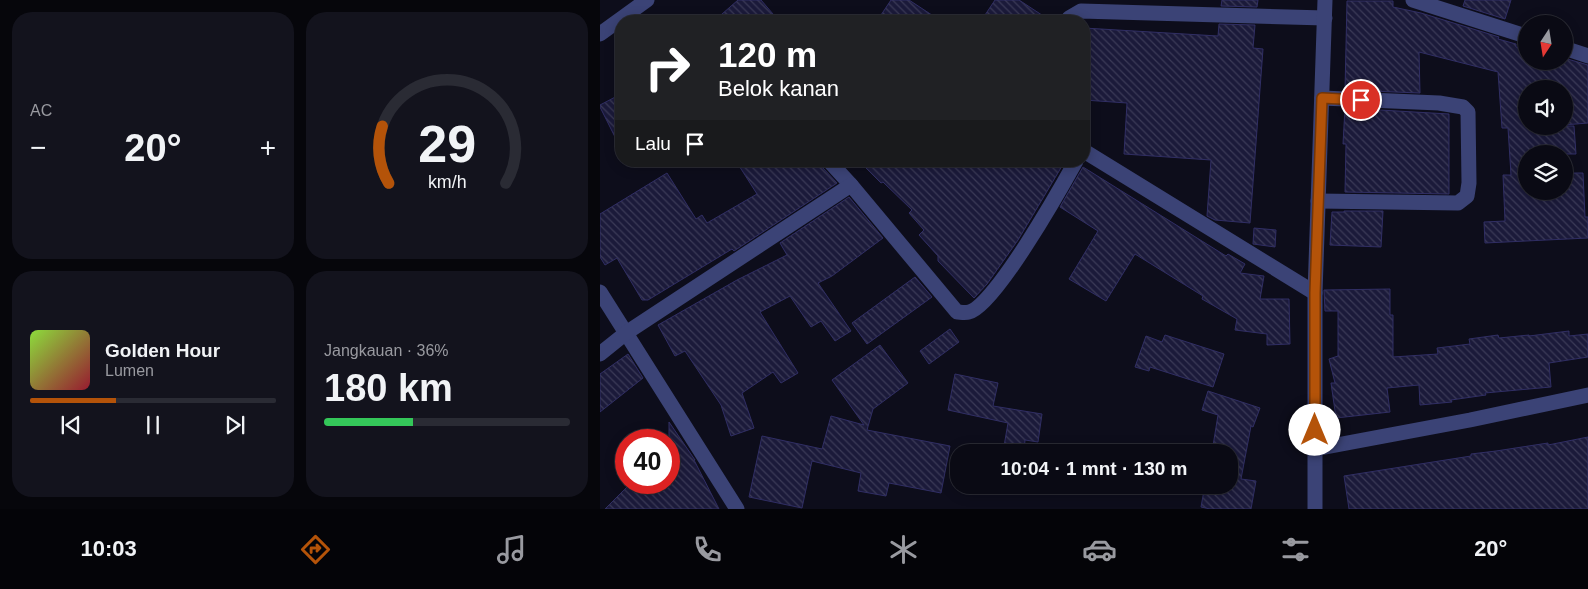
<!DOCTYPE html>
<html lang="id">
<head>
<meta charset="utf-8">
<style>
  body { margin:0; font-family:Helvetica,sans-serif; background:#13131d; color:#f1f3f6; height:100vh; display:flex; flex-direction:column; font-size:19px; white-space:nowrap }
  * { box-sizing:border-box; margin:0 }
  p { font-size:16px; color:#999aa0 }
  .icon { flex:none; width:28px; height:28px; fill:none; stroke:currentColor; stroke-width:2; stroke-linecap:round; stroke-linejoin:round }
  .map { position:relative; flex:1; overflow:hidden }
  .sheet { display:flex; flex-direction:column; gap:12px; padding:12px; background:#06060b; width:600px }
  .sheet>* { flex:none }
  .guide { position:absolute; left:15px; top:15px; width:475px; height:152px; border-radius:20px; box-shadow:0 2px 12px #0003,0 0 0 1px #2a2b34; background:#202124; color:#fff; overflow:hidden }
  .needle { width:32px; rotate:192deg }
  .controls { position:absolute; left:918px; top:15px; display:grid; gap:10px }
  .controls a { display:grid; place-items:center; width:55px; height:55px; border-radius:50%; background:#0a0a14; box-shadow:0 2px 12px #0003,0 0 0 1px #2a2b34; font-size:25px }
  .speed { position:absolute; left:15px; top:429px; display:flex; gap:10px; font-size:25px; font-weight:700; text-align:center }
  .speed>* { display:grid; place-content:center; width:65px; height:65px; border-radius:50%; background:#0a0a14; box-shadow:0 2px 12px #0003,0 0 0 1px #2a2b34; line-height:1 }
  .speed .limit { border:8px solid #d22; background:#fff; color:#111 }
  .pin { position:absolute; display:grid; place-items:center; width:42px; height:42px; color:#fff; margin:-21px; border:2px solid #fff; border-radius:50%; box-shadow:0 1px 5px #0007 }
  .me { position:absolute; width:55px; margin:-28px; rotate:0deg; stroke-linejoin:round; filter:drop-shadow(0 0 4px #0008) }
  .turn { display:flex; align-items:center; gap:18px; height:105px; padding:0 20px; font-size:22px }
  .turn .icon { width:65px; height:65px; stroke-width:2.5 }
  .turn b { display:block; font-size:35px; line-height:42px }
  .then { display:flex; align-items:center; height:48px; padding:0 20px; background:#0003; gap:10px; font-size:19px }
  .big { font-size:38px; font-weight:700; line-height:1.1 }
  .sheet .card { flex:1; display:flex; flex-direction:column; justify-content:center; gap:8px; min-width:0; padding:0 18px; border-radius:20px; background:#13131d }
  .sheet .dial { align-items:center; gap:0 }
  .dial svg { height:130px; overflow:visible; fill:none; stroke:#2a2b34; stroke-width:7; stroke-linecap:round; text-anchor:middle }
  .dial text { fill:#f1f3f6; stroke:none }
  .song { display:flex; align-items:center; gap:15px }
  .cover { width:60px; height:60px; border-radius:8px; background:linear-gradient(135deg,hsl(90 70% 55%),hsl(350 70% 35%)) }
  .played { height:5px; border-radius:2px; background:linear-gradient(90deg,#b45309 35%,#2a2b34 35%) }
  .keys { display:flex; justify-content:space-around; direction:ltr }
  .heat { display:flex; justify-content:space-between; align-items:center; font-size:28px; direction:ltr }
  .charge { height:8px; border-radius:4px; background:linear-gradient(90deg,#34c759 36%,#2a2b34 0) }
  .sheet .tiles { flex:1; display:grid; gap:12px; grid-template-columns:repeat(2,1fr) }
  .trip { position:absolute; left:350px; top:444px; width:288px; height:50px; border-radius:20px; background:#0a0a14; box-shadow:0 2px 12px #0003,0 0 0 1px #2a2b34; font-weight:700; line-height:50px; text-align:center }
  .tab-bar { display:flex; height:80px; justify-content:space-around; align-items:center; background:#040408; color:#999aa0 }
  .tab-bar .icon { width:35px; height:35px }
  .tab-bar .current { color:#b45309 }
  .tab-bar b { font-size:22px; color:#f1f3f6 }
  main { display:flex; flex:1; min-height:0 }
  .map>svg:first-child { display:block }
</style>
</head>
<body>
<main>
<section class="sheet">
<div class="tiles">
<div class="card"><p>AC</p>
<div class="heat"><a>−</a><b class="big">20°</b><a>+</a></div>
</div>
<div class="card dial"><svg viewBox="0 0 100 80">
<path d="M14 69A42 42 0 1 1 86 69"/>
<path d="M14 69A42 42 0 0 1 10 34" stroke="#b45309"/>
<text x="50" y="56" font-size="32" font-weight="700">29</text>
<text x="50" y="72" font-size="11">km/h</text>
</svg></div>
<div class="card">
<div class="song"><i class="cover"></i><div><b>Golden Hour</b><p>Lumen</p></div></div>
<div class="played"></div>
<div class="keys"><svg class="icon" aria-label="previous" viewBox="0 0 24 24"><path d="M18 5L8 12l10 7zM5 5v14"/></svg><svg class="icon" aria-label="pause" viewBox="0 0 24 24"><path d="M8 5v14M16 5v14"/></svg><svg class="icon" aria-label="next" viewBox="0 0 24 24"><path d="M6 5l10 7-10 7zM19 5v14"/></svg></div>
</div>
<div class="card"><p>Jangkauan · 36%</p><b class="big">180 km</b><div class="charge"></div></div>
</div>
</section>
<div class="map">
<svg width="988" height="509" viewBox="0 0 988 509">
  <defs>
    <pattern id="building-back-hatch" width="6" height="6" patternUnits="userSpaceOnUse" patternTransform="scale(1.25)"><rect width="6" height="6" fill="#1b1a3a"/><path d="M-1 5l2 2M0 0l6 6M5-1l2 2" fill="none" stroke="#3b3a57"/></pattern>
  </defs>
  <rect width="100%" height="100%" fill="#0d0d1b"/>
  <!-- building -->
  <g fill="url(#building-back-hatch)" stroke="#302e64">
    <polygon points="138,0 161,0 179,21 114,21"/>
    <polygon points="291,0 309,0 341,21 277,21"/>
    <polygon points="395,0 419,0 451,21 381,21"/>
    <polygon points="622,0 658,0 657,7 621,6"/>
    <polygon points="865,0 911,0 905,19 863,6"/>
    <polygon points="747,1 793,1 793,7 821,13 899,37 898,39 916,44 916,47 926,49 926,61 964,61 964,58 988,65 988,123 964,125 964,89 926,89 926,126 974,126 976,154 926,154 926,191 964,191 964,173 983,173 985,217 988,217 988,238 885,243 884,222 905,221 903,175 911,175 908,128 902,128 898,72 819,52 820,93 745,90"/>
    <polygon points="619,24 655,25 653,48 663,49 650,223 615,220 607,216 611,160 524,154 527,103 484,100 484,28 618,36"/>
    <polygon points="21,94 21,149 0,107 0,105"/>
    <polygon points="745,108 849,114 849,194 745,192 746,144 743,144"/>
    <polygon points="136,161 220,161 222,167 237,183 140,247 134,251 132,249 48,300 42,300 17,258 5,265 0,257 0,214 67,173 96,219 102,215 107,223 157,194"/>
    <polygon points="259,161 465,161 418,240 387,284 374,298 338,261 338,256 319,235 324,230 309,213 312,210 283,182 281,183"/>
    <polygon points="483,167 626,256 628,254 645,264 640,273 664,276 660,299 689,299 690,344 667,345 667,334 635,330 637,319 602,299 603,296 535,254 506,301 469,279 498,231 460,207"/>
    <polygon points="249,197 283,238 232,276 218,283 251,331 235,341 221,321 211,327 190,296 160,312 198,373 181,383 173,372 142,393 154,428 131,436 121,405 85,351 75,356 58,325 137,280 187,255 180,243"/>
    <polygon points="744,211 783,211 781,247 730,245 732,212 744,212"/>
    <polygon points="654,228 676,230 675,247 653,244"/>
    <polygon points="315,277 332,297 267,344 252,323"/>
    <polygon points="790,289 790,315 793,315 793,357 838,354 837,348 870,344 869,339 898,335 899,338 929,335 929,336 969,331 969,336 988,334 988,357 949,363 951,387 885,393 886,395 851,400 852,402 820,405 819,385 787,388 790,412 736,418 731,383 735,383 729,359 738,356 738,311 725,311 724,290"/>
    <polygon points="350,329 359,342 329,364 320,351"/>
    <polygon points="565,335 624,354 613,387 550,367 549,371 535,367 546,336 562,342"/>
    <polygon points="280,345 308,383 273,409 267,430 350,446 341,493 289,483 286,496 258,491 261,473 212,461 202,508 149,497 162,436 222,449 231,416 264,425 232,380"/>
    <polygon points="28,354 43,378 0,412 0,374"/>
    <polygon points="355,374 398,383 393,406 442,414 438,442 425,440 424,452 403,452 408,423 348,410"/>
    <polygon points="608,391 660,408 653,427 651,426 641,479 656,481 651,509 610,509 601,507 605,485 629,485 629,452 612,452 618,415 602,410"/>
    <polygon points="69,422 95,460 94,460 119,509 5,509 32,482 69,482"/>
    <polygon points="988,437 988,509 749,509 744,476 871,456 871,454 896,451 948,443 948,445"/>
  </g>
  <g fill="none" stroke-linecap="round" stroke-linejoin="round">
    <!-- minor -->
    <g stroke="#3b4376" stroke-width="15">
      <polyline points="813,0 926,36"/>
      <polyline points="468,21 469,18 481,11 725,18"/>
      <polyline points="0,34 47,0"/>
      <polyline points="964,48 988,56"/>
      <polyline points="484,151 715,293"/>
      <path d="M 229,161 L 251,185 L 357,312 C 360,312 365,313 369,312 C 394,307 461,188 476,161"/>
      <polyline points="718,201 858,203 867,196 869,183 868,112 863,107 839,103 722,98"/>
      <polyline points="0,292 137,509"/>
      <polyline points="0,354 26,333 251,185"/>
      <polyline points="715,449 870,420 988,395"/>
      <polyline points="715,509 715,293 725,0"/>
    </g>
  </g>
  <g fill="none" stroke-linecap="round" stroke-linejoin="round">
    <defs>
      <polyline id="route" points="715,430 715,293 722,98 761,100"/>
    </defs>
    <!-- route casing -->
    <use href="#route" stroke="#753606" stroke-width="12"/>
    <!-- route -->
    <use href="#route" stroke="#b45309" stroke-width="9"/>
  </g>
</svg>
<div class="controls">
<a><svg class="needle" viewBox="-14 -14 28 28"><path d="M0-13l5 13h-10z" fill="#e53935"/><path d="M0 13l5-13h-10z" fill="#999aa0"/></svg></a>
<a><svg class="icon" aria-label="sound" viewBox="0 0 24 24"><path d="M4 9h4l5-4v14l-5-4H4zM17 9q2 3 0 6"/></svg></a>
<a><svg class="icon" aria-label="layers" viewBox="0 0 24 24"><path d="M12 4l9 5-9 5-9-5zM3 14l9 5 9-5"/></svg></a>
</div>
<div class="speed"><div class="limit">40</div></div>
<div class="pin" style="left:761px;top:100px;background:#d93025"><svg class="icon" aria-label="arrive" viewBox="0 0 24 24"><path d="M6 21V4h12l-3 4 3 4H6"/></svg></div>
<svg class="me" style="left:715px;top:430px" viewBox="-20 -20 40 40"><circle r="19" fill="#fff"/><path d="M0-13L10 11 0 6-10 11z" fill="#b45309"/></svg>
<div class="trip">10:04 · 1 mnt · 130 m</div>
<div class="guide">
<div class="turn"><svg class="icon" aria-label="right" viewBox="0 0 24 24"><path d="M7 20v-9h11M14 6l5 5-5 5"/></svg><div><b>120 m</b>Belok kanan</div></div>
<div class="then">Lalu<svg class="icon" aria-label="arrive" viewBox="0 0 24 24"><path d="M6 21V4h12l-3 4 3 4H6"/></svg></div>
</div>
</div>
</main>
<nav class="tab-bar">
<b>10:03</b>
<svg class="icon current" aria-label="directions" viewBox="0 0 24 24"><path d="M12 3l9 9-9 9-9-9zM9 14v-3h6M13 9l2 2-2 2"/></svg>
<svg class="icon" aria-label="music" viewBox="0 0 24 24"><path d="M9 18V5l10-2v13"/><circle cx="6" cy="18" r="3"/><circle cx="16" cy="16" r="3"/></svg>
<svg class="icon" aria-label="phone" viewBox="0 0 24 24"><path d="M5 4h4l2 5-3 2q2 4 5 5l2-3 5 2v4C11 20 4 13 5 4z"/></svg>
<svg class="icon" aria-label="climate" viewBox="0 0 24 24"><path d="M12 3v18M4 7l16 10M4 17L20 7"/></svg>
<svg class="icon" aria-label="car" viewBox="0 0 24 24"><path d="M5 17H2v-5l4-1 3-4h7l3 4 3 1v5h-3M9 17h6M6 11h13"/><circle cx="7" cy="17" r="2"/><circle cx="17" cy="17" r="2"/></svg>
<svg class="icon" aria-label="filters" viewBox="0 0 24 24"><path d="M4 7h16M4 17h16"/><circle cx="9" cy="7" r="2"/><circle cx="15" cy="17" r="2"/></svg>
<b>20°</b>
</nav>
</body>
</html>
